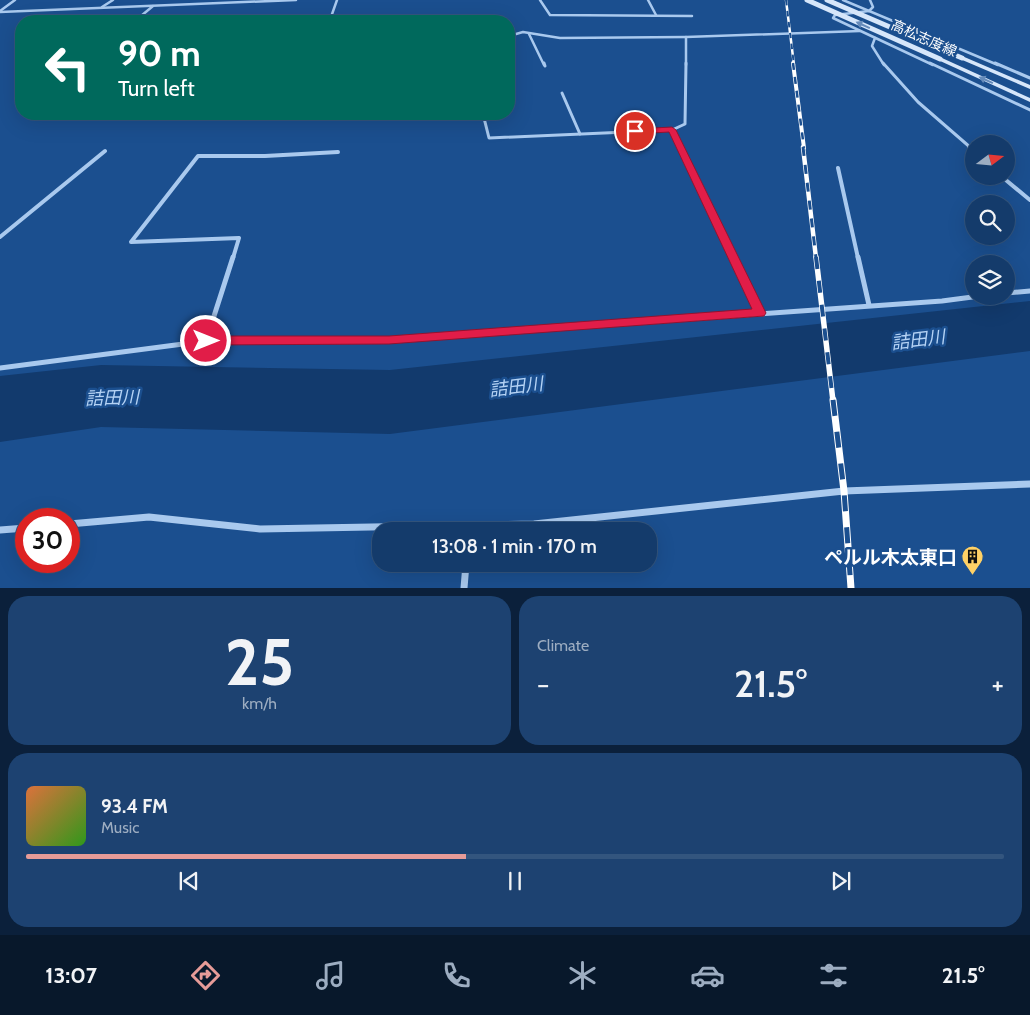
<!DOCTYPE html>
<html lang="en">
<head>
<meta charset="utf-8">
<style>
  body { margin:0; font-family:Cabin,"Noto Sans JP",sans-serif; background:#1d4271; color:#f1f3f6; height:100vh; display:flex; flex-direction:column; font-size:19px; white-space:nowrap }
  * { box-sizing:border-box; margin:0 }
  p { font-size:16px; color:#9dadc1 }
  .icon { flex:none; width:28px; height:28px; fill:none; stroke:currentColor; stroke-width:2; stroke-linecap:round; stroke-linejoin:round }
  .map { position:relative; height:588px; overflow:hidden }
  .details { display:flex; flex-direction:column; gap:8px; padding:8px; background:#0b203b; flex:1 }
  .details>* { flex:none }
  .guide { position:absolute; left:15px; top:15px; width:500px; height:105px; border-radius:20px; box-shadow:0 5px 20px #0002,0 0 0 1px #33557e; background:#00695c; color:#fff; overflow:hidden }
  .needle { width:32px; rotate:74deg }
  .controls { position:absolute; left:965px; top:135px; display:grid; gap:10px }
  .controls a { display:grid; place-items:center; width:50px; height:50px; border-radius:50%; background:#143b6b; box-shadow:0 5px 20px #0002,0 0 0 1px #33557e; font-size:25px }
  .speed { position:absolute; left:15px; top:508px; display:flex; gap:10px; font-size:25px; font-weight:700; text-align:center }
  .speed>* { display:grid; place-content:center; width:65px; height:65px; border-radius:50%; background:#143b6b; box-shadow:0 5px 20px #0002,0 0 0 1px #33557e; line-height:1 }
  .speed .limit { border:8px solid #d22; background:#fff; color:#111 }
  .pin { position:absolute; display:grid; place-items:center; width:42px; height:42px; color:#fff; margin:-21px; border:2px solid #fff; border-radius:50%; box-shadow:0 1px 5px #0007 }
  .me { position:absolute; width:55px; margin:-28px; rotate:90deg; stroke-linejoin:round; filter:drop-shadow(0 0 4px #0008) }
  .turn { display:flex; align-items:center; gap:18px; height:105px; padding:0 20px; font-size:22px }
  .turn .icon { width:65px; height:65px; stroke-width:2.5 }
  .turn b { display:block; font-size:35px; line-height:42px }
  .big { font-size:38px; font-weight:600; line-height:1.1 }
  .details .tile { flex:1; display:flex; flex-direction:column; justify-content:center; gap:8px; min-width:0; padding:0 18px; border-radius:20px; background:#1d4271 }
  .details .dial { align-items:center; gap:0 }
  .dial b { font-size:65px; line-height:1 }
  .song { display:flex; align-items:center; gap:15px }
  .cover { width:60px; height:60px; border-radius:8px; background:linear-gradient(135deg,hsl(20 70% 55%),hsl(110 70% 35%)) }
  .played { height:5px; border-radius:2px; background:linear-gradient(90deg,#e69b98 45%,#33557e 45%) }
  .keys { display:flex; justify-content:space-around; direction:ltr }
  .heat { display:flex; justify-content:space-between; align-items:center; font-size:28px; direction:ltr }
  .details .tiles { flex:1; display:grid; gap:8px; grid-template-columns:1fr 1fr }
  .tile:last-child { grid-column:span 2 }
  .trip { position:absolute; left:372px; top:522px; width:285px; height:50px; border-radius:20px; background:#143b6b; box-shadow:0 5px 20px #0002,0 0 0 1px #33557e; font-weight:600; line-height:50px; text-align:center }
  .tab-bar { display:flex; height:80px; justify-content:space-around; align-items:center; background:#08182b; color:#9dadc1 }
  .tab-bar .icon { width:35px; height:35px }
  .tab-bar .selected { color:#e69b98 }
  .tab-bar b { font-size:22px; color:#f1f3f6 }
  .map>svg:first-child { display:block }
</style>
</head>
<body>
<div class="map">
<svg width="1030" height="588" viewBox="0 0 1030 588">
  <rect width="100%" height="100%" fill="#1b4f8f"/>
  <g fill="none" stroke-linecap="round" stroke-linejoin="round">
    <!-- river -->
    <polygon fill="#123a6d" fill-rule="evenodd" points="1030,301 1030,351 390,434 101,427 0,442 0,376 101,365 390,370"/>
    <!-- street-far4 -->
    <g stroke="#a9c9ee" stroke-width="2.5">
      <polyline points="540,0 550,15 692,16"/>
      <polyline points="648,0 656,15"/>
      <polyline points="843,0 998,65"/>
      <polyline points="102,7 113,0"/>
      <polyline points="0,11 15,0"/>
      <polyline points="869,11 835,15 833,18 933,65"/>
      <polyline points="869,11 873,7 870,0"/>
      <polyline points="0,12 296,0"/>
      <polyline points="151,21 151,17 141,16 153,6"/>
      <polyline points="334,21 331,17 337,0"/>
      <polyline points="529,34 544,65"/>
      <polyline points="509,36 523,32 560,38 686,37"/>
      <polyline points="875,38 872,46 884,65"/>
      <polyline points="686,65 686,37 860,31"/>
    </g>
    <!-- street-far3 -->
    <g stroke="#a9c9ee" stroke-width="3">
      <polyline points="544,63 545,66"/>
      <polyline points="883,63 918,102 971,148"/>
      <polyline points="930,63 1030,110"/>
      <polyline points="995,63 1030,78"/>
      <polyline points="562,93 580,134"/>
      <polyline points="483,114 489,138 672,130"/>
      <polyline points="681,148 672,130 685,124 686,63"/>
    </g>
    <!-- street-far2 -->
    <g stroke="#a9c9ee" stroke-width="4">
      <polyline points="680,147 733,258"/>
      <polyline points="969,147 974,151"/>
      <polyline points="838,168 858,258"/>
      <polyline points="1001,176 1030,200"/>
      <polyline points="0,237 105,151"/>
      <polyline points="233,258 239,238 131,242 198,156 265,156 338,152"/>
    </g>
    <!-- street-far1 -->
    <g stroke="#a9c9ee" stroke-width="5">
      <polyline points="733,257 760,313"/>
      <polyline points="858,257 869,305"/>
      <polyline points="1006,293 1030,291"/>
      <polyline points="206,341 233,257"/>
      <polyline points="0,368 206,341 389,340 942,301 980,296"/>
    </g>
    <!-- street -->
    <g stroke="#a9c9ee" stroke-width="7">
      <polyline points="69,524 149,517 260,529 534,524 844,491 1030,484"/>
      <polyline points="0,530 26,528"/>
      <polyline points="464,588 466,564"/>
    </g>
    <!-- secondary -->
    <g fill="#d6e6fa" fill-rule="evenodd">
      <polygon points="962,56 1030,85 1030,89 960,59 959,58"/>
      <polygon points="938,58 942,58 1030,98 1030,102 938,60"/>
    </g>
    <defs>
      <polyline id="rail-far4" points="786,0 794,65"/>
      <polyline id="rail-far3" points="793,63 804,148"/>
      <polyline id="rail-far2" points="803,147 816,258"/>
      <polyline id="rail-far1" points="816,257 833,401"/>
      <polyline id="rail" points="833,400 844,491 851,588"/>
    </defs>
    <!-- rail-far4 casing -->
    <use href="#rail-far4" stroke="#fff" stroke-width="2.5"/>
    <!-- rail-far3 casing -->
    <use href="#rail-far3" stroke="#fff" stroke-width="4"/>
    <!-- rail-far2 casing -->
    <use href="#rail-far2" stroke="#fff" stroke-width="4.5"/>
    <!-- rail-far1 casing -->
    <use href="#rail-far1" stroke="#fff" stroke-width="5.5"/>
    <!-- rail casing -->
    <use href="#rail" stroke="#fff" stroke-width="7"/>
    <!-- rail-far4 -->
    <use href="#rail-far4" stroke="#1b4f8f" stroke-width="2" stroke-dasharray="5.5" stroke-linecap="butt"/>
    <!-- rail-far3 -->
    <use href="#rail-far3" stroke="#1b4f8f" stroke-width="2.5" stroke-dasharray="7" stroke-linecap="butt"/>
    <!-- rail-far2 -->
    <use href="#rail-far2" stroke="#1b4f8f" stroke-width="3" stroke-dasharray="9" stroke-linecap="butt"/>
    <!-- rail-far1 -->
    <use href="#rail-far1" stroke="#1b4f8f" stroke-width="4" stroke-dasharray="12" stroke-linecap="butt"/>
    <!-- rail -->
    <use href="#rail" stroke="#1b4f8f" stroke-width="5" stroke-dasharray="16" stroke-linecap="butt"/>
    <!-- secondary-bridge -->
    <g stroke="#d6e6fa" stroke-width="5">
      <polyline points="807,0 940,59"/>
      <polyline points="827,0 962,58"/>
    </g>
  </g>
  <!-- one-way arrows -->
  <defs><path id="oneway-solid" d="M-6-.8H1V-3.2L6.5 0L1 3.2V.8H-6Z" transform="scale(1.25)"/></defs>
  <g fill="#668bba">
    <use href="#oneway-solid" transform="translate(863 25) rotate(-156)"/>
    <use href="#oneway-solid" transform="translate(986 80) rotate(-156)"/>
  </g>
  <!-- route -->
  <polygon fill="#e11d48" stroke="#92132f" points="672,127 676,130 766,313 764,316 389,344 206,345 200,341 206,336 389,336 752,309 669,132 635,134 632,131 635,129"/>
  <!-- icons -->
  <defs>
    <symbol id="building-pin" viewBox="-11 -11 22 30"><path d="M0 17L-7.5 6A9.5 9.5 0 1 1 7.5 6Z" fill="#ffd166" stroke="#1b4f8f"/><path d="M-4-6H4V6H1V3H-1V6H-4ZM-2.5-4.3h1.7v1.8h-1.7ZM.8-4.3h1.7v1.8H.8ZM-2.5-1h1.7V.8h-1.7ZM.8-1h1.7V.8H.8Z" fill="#111"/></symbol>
  </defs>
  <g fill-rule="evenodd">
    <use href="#building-pin" x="960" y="544" width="25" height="34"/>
  </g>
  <g text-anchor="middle" stroke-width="5" stroke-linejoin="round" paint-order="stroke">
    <!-- far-street labels -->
    <g font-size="14" fill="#fff" stroke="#1b4f8f">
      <text transform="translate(924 38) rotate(24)" y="5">高松志度線</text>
    </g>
    <!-- water labels -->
    <g font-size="18" font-style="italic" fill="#b5d3f5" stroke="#1b4f8f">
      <text transform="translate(918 340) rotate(-7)" y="6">詰田川</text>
      <text transform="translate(516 387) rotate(-7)" y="6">詰田川</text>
      <text transform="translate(112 398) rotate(-2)" y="6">詰田川</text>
    </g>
    <!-- near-poi labels -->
    <g font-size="19" font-weight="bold" fill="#fff" stroke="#1b4f8f" text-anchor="end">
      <text x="957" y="564">ペルル木太東口</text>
    </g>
  </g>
</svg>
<div class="controls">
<a><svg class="needle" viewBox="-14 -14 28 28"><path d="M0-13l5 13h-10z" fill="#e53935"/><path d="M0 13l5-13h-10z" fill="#9dadc1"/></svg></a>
<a><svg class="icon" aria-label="search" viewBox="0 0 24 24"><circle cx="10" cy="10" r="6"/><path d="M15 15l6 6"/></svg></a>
<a><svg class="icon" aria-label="layers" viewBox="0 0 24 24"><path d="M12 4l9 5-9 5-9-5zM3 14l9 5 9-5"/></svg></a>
</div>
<div class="speed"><div class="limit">30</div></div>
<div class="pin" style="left:635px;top:131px;background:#d93025"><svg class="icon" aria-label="arrive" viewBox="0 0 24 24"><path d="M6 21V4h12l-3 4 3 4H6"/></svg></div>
<svg class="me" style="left:206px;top:341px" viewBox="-20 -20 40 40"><circle r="17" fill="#e11d48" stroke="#fff" stroke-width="3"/><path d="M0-11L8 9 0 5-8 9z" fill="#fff"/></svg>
<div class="trip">13:08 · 1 min · 170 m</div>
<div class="guide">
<div class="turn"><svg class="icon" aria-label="left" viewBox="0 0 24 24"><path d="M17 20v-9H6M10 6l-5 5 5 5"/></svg><div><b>90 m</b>Turn left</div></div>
</div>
</div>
<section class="details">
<div class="tiles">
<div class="tile dial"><b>25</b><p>km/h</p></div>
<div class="tile"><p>Climate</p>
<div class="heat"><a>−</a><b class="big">21.5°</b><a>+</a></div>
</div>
<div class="tile">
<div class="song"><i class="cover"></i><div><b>93.4 FM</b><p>Music</p></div></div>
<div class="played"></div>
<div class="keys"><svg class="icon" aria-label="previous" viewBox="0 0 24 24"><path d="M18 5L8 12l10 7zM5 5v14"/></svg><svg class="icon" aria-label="pause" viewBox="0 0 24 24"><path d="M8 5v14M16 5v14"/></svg><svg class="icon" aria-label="next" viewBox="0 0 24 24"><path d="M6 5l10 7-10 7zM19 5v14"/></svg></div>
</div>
</div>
</section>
<nav class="tab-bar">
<b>13:07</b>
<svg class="icon selected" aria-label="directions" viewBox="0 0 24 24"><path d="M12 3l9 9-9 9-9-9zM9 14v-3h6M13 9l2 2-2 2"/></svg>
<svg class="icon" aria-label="music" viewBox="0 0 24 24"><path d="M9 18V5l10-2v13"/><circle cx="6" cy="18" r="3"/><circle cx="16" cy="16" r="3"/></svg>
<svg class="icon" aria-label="phone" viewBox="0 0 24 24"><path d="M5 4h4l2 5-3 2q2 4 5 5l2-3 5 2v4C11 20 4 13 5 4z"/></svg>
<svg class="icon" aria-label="climate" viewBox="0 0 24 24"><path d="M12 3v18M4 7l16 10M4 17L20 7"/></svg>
<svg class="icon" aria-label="car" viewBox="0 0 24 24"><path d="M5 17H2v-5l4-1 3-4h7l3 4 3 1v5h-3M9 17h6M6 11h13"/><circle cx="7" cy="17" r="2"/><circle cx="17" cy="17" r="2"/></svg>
<svg class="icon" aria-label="filters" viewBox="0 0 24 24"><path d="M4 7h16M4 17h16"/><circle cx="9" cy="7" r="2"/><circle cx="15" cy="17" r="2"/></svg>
<b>21.5°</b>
</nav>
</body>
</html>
